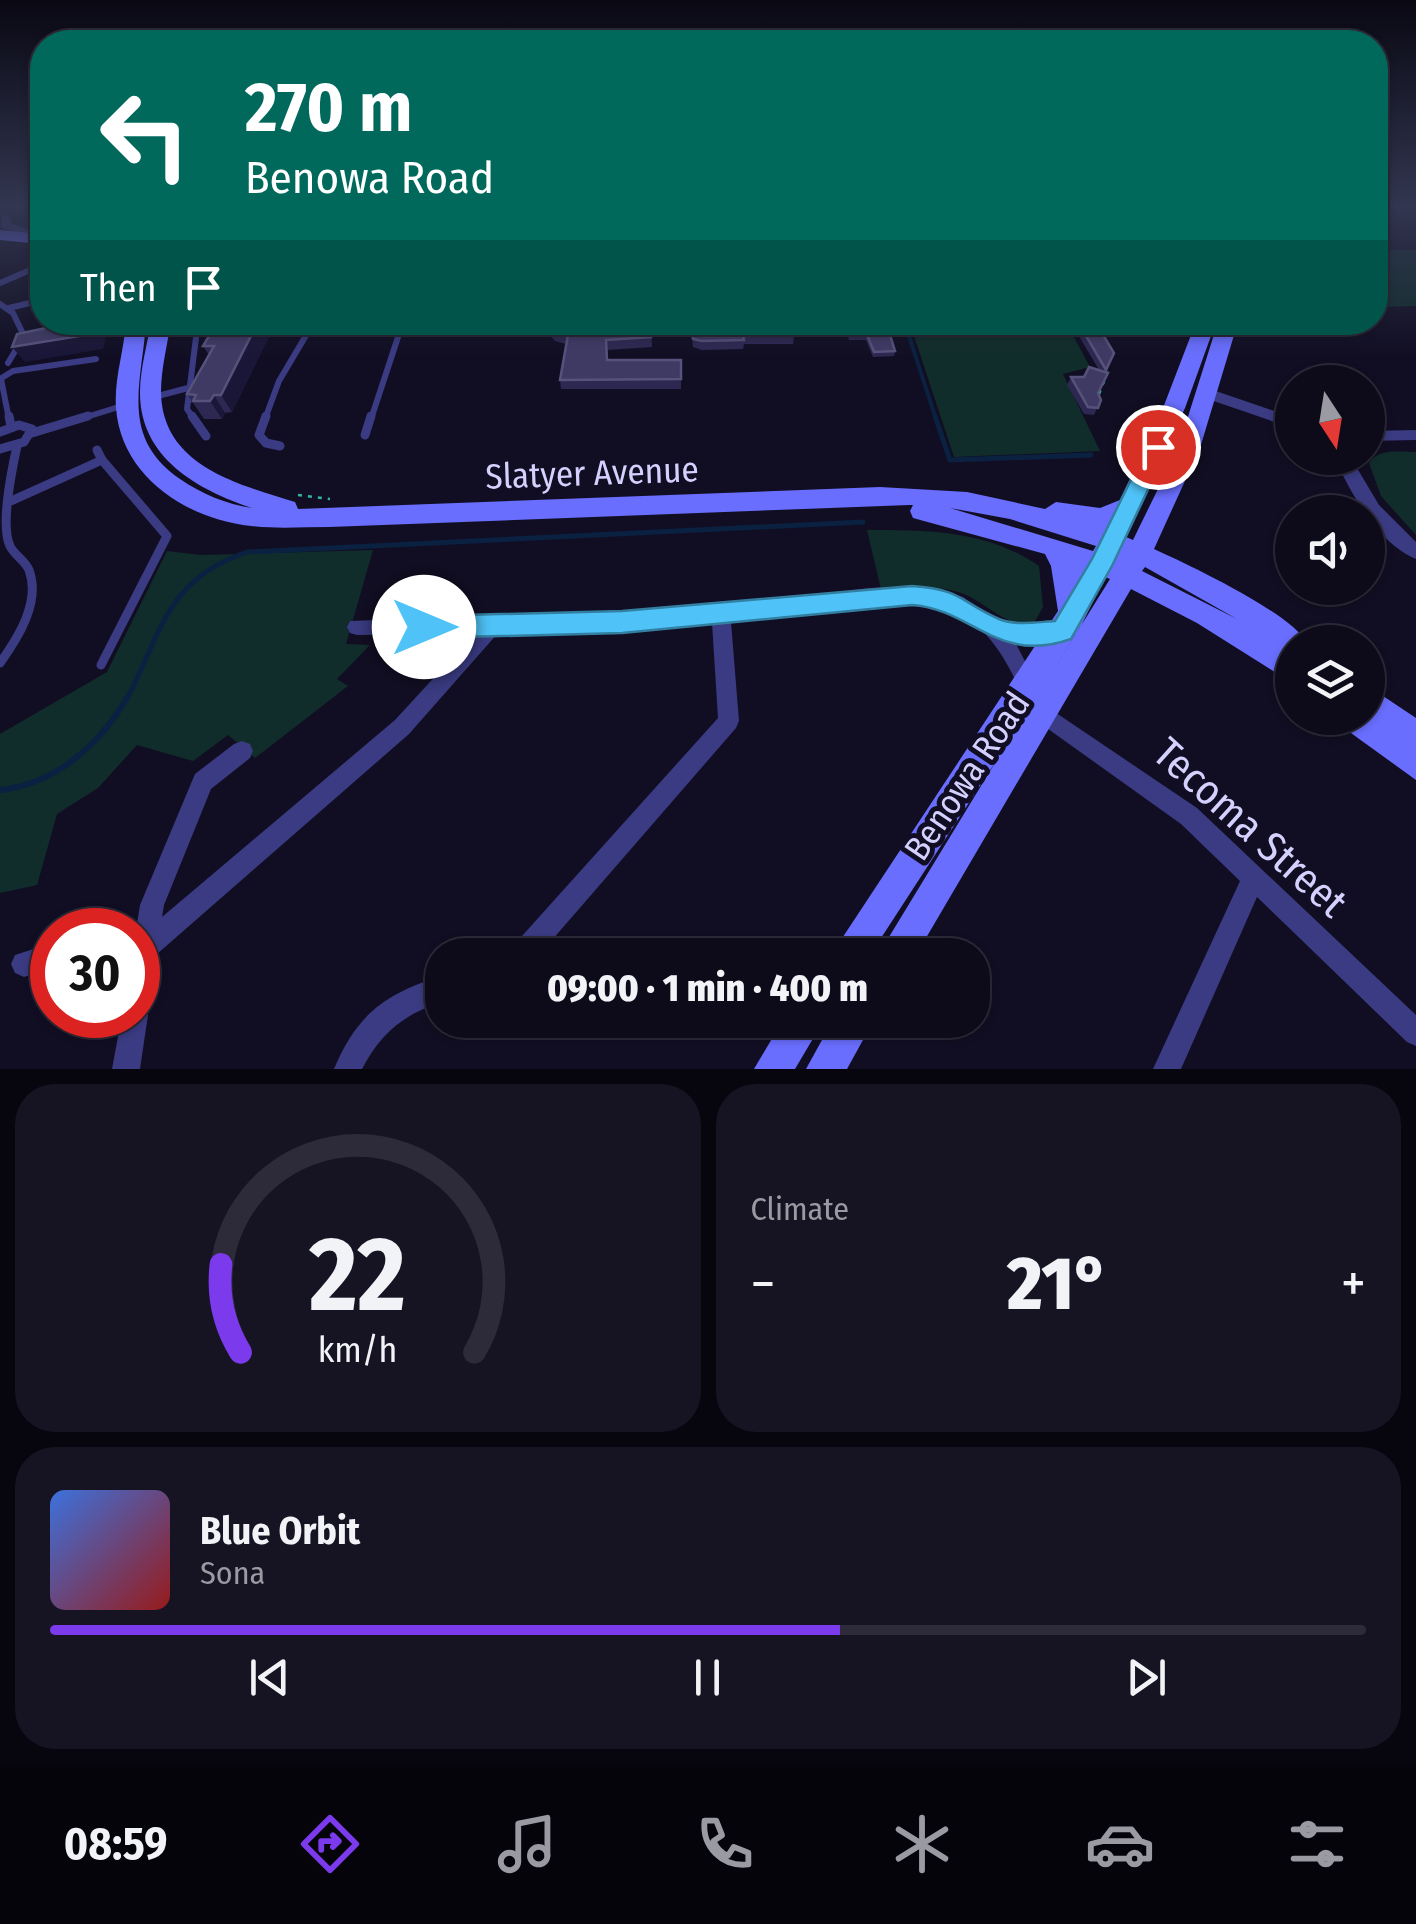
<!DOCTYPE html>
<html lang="en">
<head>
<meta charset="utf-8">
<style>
  body { margin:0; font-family:"Fira Sans Condensed",sans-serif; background:#161323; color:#f1f3f6; height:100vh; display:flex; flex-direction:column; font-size:38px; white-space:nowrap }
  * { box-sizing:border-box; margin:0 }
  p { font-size:32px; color:#9a9aa2 }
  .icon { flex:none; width:55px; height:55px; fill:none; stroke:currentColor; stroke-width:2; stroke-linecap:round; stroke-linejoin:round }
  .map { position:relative; height:1069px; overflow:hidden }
  .side { display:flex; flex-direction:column; gap:15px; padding:15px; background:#07060e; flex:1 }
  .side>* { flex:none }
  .top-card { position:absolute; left:30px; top:30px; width:1358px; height:305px; border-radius:40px; box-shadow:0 2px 8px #0004,0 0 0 2px #2d2b39; background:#00695c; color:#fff; overflow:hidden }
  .needle { width:65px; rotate:168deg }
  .fabs { position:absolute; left:1275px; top:365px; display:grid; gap:20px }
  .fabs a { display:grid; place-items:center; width:110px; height:110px; border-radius:50%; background:#0d0a1a; box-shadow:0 2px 8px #0004,0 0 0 2px #2d2b39; font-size:50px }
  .speed { position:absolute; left:30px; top:908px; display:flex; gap:20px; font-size:50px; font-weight:700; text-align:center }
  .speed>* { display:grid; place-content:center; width:130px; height:130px; border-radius:50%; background:#0d0a1a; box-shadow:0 2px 8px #0004,0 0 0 2px #2d2b39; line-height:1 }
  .speed .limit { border:15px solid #d22; background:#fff; color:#111 }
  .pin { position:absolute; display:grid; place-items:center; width:85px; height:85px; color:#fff; margin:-42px; border:5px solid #fff; border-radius:50%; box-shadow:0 2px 10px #0007 }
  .me { position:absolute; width:110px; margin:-55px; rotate:90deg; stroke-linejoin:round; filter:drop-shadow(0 0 8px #0008) }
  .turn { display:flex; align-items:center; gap:35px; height:210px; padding:0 50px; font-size:45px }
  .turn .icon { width:130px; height:130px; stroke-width:2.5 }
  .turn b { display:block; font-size:70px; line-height:85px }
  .then { display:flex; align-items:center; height:95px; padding:0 50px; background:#0003; gap:20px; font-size:38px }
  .big { font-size:75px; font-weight:800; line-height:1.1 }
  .side .card { flex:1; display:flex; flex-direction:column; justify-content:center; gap:15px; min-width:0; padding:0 35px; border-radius:40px; background:#161323 }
  .side .dial { align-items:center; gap:0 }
  .dial svg { height:260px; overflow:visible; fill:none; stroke:#2d2b39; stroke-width:7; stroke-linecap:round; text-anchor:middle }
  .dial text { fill:#f1f3f6; stroke:none }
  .song { display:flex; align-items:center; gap:30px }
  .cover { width:120px; height:120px; border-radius:15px; background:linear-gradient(135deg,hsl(220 70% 55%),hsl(0 70% 35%)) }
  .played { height:10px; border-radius:5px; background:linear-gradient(90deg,#7c3aed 60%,#2d2b39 60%) }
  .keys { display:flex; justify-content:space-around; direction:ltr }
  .heat { display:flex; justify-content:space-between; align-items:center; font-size:55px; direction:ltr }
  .side .tiles { flex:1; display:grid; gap:15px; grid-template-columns:1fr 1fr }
  .card:last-child { grid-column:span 2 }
  .trip { position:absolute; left:425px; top:938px; width:565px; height:100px; border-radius:40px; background:#0d0a1a; box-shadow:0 2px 8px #0004,0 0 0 2px #2d2b39; font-weight:800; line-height:100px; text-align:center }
  .menu { display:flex; height:160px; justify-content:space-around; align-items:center; background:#05040a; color:#9a9aa2 }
  .menu .icon { width:70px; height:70px }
  .menu .active { color:#7c3aed }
  .menu b { font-size:45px; color:#f1f3f6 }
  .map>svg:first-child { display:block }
</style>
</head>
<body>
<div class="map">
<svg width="1416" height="1069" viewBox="0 0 1416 1069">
  <rect width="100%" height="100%" fill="#110e23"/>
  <!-- green -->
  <g fill="#112d2b">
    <polygon points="1375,250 1416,250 1416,306 1375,307"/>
    <polygon points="1069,328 1090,367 1063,374 1100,451 954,457 913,333"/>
    <path d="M 1416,452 L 1416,535 L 1381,496 L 1369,463 C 1378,448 1400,452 1416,452 Z"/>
    <path d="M 867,530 C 928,530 987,530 1039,566 L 1043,607 L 1034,623 C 1004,628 987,602 961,593 C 935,584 908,588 881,589 Z"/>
    <polygon points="373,550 346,644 370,645 337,679 348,686 255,758 228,735 193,761 137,745 98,788 57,814 37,885 0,893 0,734 107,672 167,551 200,555"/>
  </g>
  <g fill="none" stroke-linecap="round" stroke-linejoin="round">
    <!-- stream-far2 -->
    <polyline stroke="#0a2141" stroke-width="4" points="907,330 936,419"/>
    <!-- stream-far1 -->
    <g stroke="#0a2141" stroke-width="5">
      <polyline points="935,416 950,460 1091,455"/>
      <path d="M 127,699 C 162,631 167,579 247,552 L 863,522"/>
    </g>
    <!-- stream -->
    <path stroke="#0a2141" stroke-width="6" d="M 0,790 C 57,784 101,743 128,696"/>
    <!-- path -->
    <g stroke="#30b4a4" stroke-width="2.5" stroke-dasharray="4 6" stroke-linecap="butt">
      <polyline points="1099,394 1108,371"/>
      <polyline points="298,495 330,499"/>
      <polyline points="1307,630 1324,642"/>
    </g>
    <!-- lane-far1 -->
    <g stroke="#3a3b82" stroke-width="6">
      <polyline points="0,283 42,265"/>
      <polyline points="0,304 13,313 24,336 8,363"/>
      <polyline points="9,308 42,300"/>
      <polyline points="162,332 198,326"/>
      <polyline points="0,379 13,371 96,359"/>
      <polyline points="1,379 9,419"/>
      <polyline points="150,398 192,387"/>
      <polyline points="80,419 125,405"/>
      <polyline points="194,419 187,409 198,322"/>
      <polyline points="265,419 279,381 314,322"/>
      <polyline points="371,419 403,322"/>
    </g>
    <!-- lane -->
    <g stroke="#3a3b82" stroke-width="9">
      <polyline points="9,416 11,426"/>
      <polyline points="192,416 206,436"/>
      <polyline points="266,416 259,435 266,443 280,446"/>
      <polyline points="0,432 19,425 32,429 24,442 0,449"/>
      <polyline points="32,433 88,416"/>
      <polyline points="365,435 371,416"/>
      <polyline points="11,501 102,460 97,450"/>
      <path d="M 0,663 C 18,638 41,602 29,570 C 25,560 14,555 10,546 C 0,525 12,469 17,446"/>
      <polyline points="101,665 167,536 102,460"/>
    </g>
    <!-- street -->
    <g fill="#3a3b82" fill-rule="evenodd">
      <polygon points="2,215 10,215 11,223 33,231 27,235 1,228"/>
      <polygon points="1207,388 1292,417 1292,428 1202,397 1200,393 1202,389"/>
      <polygon points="1416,430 1416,440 1368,441 1368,431"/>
      <path d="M 1335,458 L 1351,458 L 1379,505 L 1416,542 L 1416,559 C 1379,544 1350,493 1335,458 Z"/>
      <path d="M 919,586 L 941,589 L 963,597 L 997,621 L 1016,626 L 1062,624 L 1069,626 L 1072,632 L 1069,638 L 1062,640 L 1015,642 L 1038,686 L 1035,692 L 1028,695 L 1021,692 C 1006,659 988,627 954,610 C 903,584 789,618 731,622 L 739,721 L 736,728 L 539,955 L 509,955 L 513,946 L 718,718 L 712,623 L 498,633 L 409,734 L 157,954 L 151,998 L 145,1008 L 148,1015 L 140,1069 L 112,1069 L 122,1015 L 138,1015 L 136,930 L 140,905 L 195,774 L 234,744 L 242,741 L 250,744 L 253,751 L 250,758 L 211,789 L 164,905 L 162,917 L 395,720 L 474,634 L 357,635 L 350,633 L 347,627 L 350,621 L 696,608 L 767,602 L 869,588 Z"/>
      <polygon points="1037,700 1197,808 1416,1015 1416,1046 1407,1042 1257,897 1181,1069 1153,1069 1240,881 1181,824 1030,716 1027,709 1030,702"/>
      <polygon points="52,943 52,968 24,977 15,973 11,964 15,955"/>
      <path d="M 442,976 L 442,1002 C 404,1014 381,1033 362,1069 L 334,1069 C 357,1014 386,993 442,976 Z"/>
    </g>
    <!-- secondary -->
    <g fill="#696efe" fill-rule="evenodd">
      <polygon points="0,230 42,234 42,244 0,240"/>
      <path d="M 126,322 L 146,322 C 142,384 119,437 180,479 C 202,494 226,504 252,508 C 198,490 140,458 140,393 C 140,369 147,346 151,322 L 171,322 C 167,346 161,369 161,392 C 162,466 238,484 295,502 L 298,509 L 880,487 L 967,492 L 1045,509 L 1056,502 L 1100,508 L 1120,500 L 1163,408 L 1196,322 L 1216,322 L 1185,408 L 1126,537 L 1133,540 L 1178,448 L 1218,322 L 1238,322 L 1200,448 L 1154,549 C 1187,564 1291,613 1306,642 L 1292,642 L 1292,683 L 1197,623 L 1131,589 L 916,955 L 878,955 L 998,758 L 870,955 L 831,955 L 1058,611 L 1051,566 L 1045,554 L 913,518 L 910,511 L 913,505 L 909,505 L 329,527 C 303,527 277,529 251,526 C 186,519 121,476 116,408 C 114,379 124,351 126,322 ZM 950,508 L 1010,519 L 1096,546 L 1093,551 ZM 1145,567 L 1237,619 L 1142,571 ZM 1105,577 L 1110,579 L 1025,716 L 1082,624 Z"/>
      <polygon points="1368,686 1416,718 1416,780 1344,728 1340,718 1368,718"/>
      <polygon points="783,1020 824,1020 795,1069 754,1069"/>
      <polygon points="833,1020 874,1020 847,1069 806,1069"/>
    </g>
  </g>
  <!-- wall -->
  <g fill="#2d2851">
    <polygon points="205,322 276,322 232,412 225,413 222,419 204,419 187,394 209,355 203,346 211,333"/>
    <polygon points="539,322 651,323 652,347 607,350 608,360 681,360 681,389 561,389 560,380 566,344 555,341"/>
    <polygon points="844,322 886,322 895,351 894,356 873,357 866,340 849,340"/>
    <polygon points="691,323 794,335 793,344 744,344 743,349 702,350 693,347"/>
    <polygon points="1082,329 1114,353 1098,393 1101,400 1094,415 1084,414 1067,385 1071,377 1084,377 1099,370 1079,336"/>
  </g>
  <!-- shaded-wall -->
  <g fill="#1a1637">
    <polygon points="69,322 73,322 81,334 96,322 106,337 103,349 25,362 12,347"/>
    <polygon points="258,322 276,322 232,412 221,395"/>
    <polygon points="214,395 225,413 222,419 210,401"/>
  </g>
  <!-- building -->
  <g fill="#3f3a64" stroke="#56527c" stroke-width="2.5">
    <polygon points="49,322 69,322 69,324 95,322 92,334 12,347 17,334 46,328"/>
    <polygon points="217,322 258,322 221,395 214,395 210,401 193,401 196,395 187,394 214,346 203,346"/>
    <polygon points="546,322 597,322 593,324 651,323 651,337 606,340 607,360 681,360 681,379 560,380 568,335 553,331"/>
    <polygon points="702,322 793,322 794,335 743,336 744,340 702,341 693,339 691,323"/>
    <polygon points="847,322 886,322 895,351 874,352 867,335 850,335"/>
    <polygon points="1099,328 1114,353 1106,370 1082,329"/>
    <polygon points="1089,367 1108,373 1098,393 1101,400 1098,408 1088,407 1071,377 1084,377"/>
  </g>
  <!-- sky -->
  <linearGradient id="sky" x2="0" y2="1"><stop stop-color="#090813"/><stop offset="0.58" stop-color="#323650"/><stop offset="1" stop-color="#323650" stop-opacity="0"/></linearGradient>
  <rect width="1416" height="356" fill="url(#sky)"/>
  <!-- route -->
  <path fill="#4fc3f7" stroke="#337fa1" stroke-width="2.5" d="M 1158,439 L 1168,447 L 1113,564 L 1071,639 C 998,665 972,609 912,605 L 622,633 L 424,638 L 416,634 L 412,627 L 416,620 L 424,616 L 622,611 L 912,586 C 962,589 960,602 999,619 C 1016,626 1037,622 1055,621 L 1092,559 L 1147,447 Z"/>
  <g text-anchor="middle" stroke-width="10" stroke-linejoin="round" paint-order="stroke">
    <!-- street labels -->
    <g font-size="35" fill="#d4d1ff" stroke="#110e23">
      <text transform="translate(592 473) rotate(-2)" y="12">Slatyer Avenue</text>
      <text transform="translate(967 776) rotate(-56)" y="12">Benowa Road</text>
    </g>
    <!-- near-street labels -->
    <g font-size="42" fill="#d4d1ff" stroke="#110e23">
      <text transform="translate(1251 827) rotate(42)" y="15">Tecoma Street</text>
    </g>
  </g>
</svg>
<div class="fabs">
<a><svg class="needle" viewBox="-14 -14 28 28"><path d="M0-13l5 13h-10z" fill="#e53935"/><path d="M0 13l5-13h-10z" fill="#9a9aa2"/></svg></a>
<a><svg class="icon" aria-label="sound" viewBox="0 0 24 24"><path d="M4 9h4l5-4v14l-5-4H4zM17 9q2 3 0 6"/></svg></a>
<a><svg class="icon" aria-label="layers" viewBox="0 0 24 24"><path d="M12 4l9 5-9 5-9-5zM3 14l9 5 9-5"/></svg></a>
</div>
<div class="speed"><div class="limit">30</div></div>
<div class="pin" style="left:1158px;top:447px;background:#d93025"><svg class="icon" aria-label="arrive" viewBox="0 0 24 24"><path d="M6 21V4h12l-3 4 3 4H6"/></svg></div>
<svg class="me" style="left:424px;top:627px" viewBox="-20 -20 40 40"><circle r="19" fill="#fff"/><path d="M0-13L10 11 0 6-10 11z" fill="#4fc3f7"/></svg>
<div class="trip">09:00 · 1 min · 400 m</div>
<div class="top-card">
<div class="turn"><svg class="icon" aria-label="left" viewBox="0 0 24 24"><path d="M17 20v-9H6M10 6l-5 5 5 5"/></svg><div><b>270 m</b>Benowa Road</div></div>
<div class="then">Then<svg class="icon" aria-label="arrive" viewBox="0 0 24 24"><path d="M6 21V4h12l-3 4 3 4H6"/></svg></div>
</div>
</div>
<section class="side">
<div class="tiles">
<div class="card dial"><svg viewBox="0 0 100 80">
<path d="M14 69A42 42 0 1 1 86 69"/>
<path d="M14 69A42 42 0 0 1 8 42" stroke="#7c3aed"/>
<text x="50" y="56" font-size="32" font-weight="700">22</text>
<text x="50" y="72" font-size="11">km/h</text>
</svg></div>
<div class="card"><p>Climate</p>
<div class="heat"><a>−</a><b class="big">21°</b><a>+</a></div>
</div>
<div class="card">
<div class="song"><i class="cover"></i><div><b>Blue Orbit</b><p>Sona</p></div></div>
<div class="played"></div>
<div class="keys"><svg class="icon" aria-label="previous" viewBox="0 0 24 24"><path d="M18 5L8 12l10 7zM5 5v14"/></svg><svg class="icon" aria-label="pause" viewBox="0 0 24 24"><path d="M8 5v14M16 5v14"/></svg><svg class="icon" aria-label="next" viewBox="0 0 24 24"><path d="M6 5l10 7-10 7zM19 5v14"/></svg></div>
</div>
</div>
</section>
<nav class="menu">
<b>08:59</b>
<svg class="icon active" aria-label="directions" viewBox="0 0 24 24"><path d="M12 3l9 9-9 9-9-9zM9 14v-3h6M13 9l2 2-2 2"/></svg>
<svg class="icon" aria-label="music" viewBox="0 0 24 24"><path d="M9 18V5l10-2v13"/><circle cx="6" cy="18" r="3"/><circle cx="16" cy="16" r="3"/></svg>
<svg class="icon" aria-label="phone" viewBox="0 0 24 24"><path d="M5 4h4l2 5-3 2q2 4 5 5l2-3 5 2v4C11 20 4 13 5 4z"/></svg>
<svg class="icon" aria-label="climate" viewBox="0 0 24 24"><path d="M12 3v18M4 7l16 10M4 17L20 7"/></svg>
<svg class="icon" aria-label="car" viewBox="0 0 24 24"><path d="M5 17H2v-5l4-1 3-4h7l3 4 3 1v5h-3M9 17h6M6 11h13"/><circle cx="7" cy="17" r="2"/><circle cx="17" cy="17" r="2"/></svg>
<svg class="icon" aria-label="filters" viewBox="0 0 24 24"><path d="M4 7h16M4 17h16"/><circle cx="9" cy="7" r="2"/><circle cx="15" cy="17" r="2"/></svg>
</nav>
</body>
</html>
